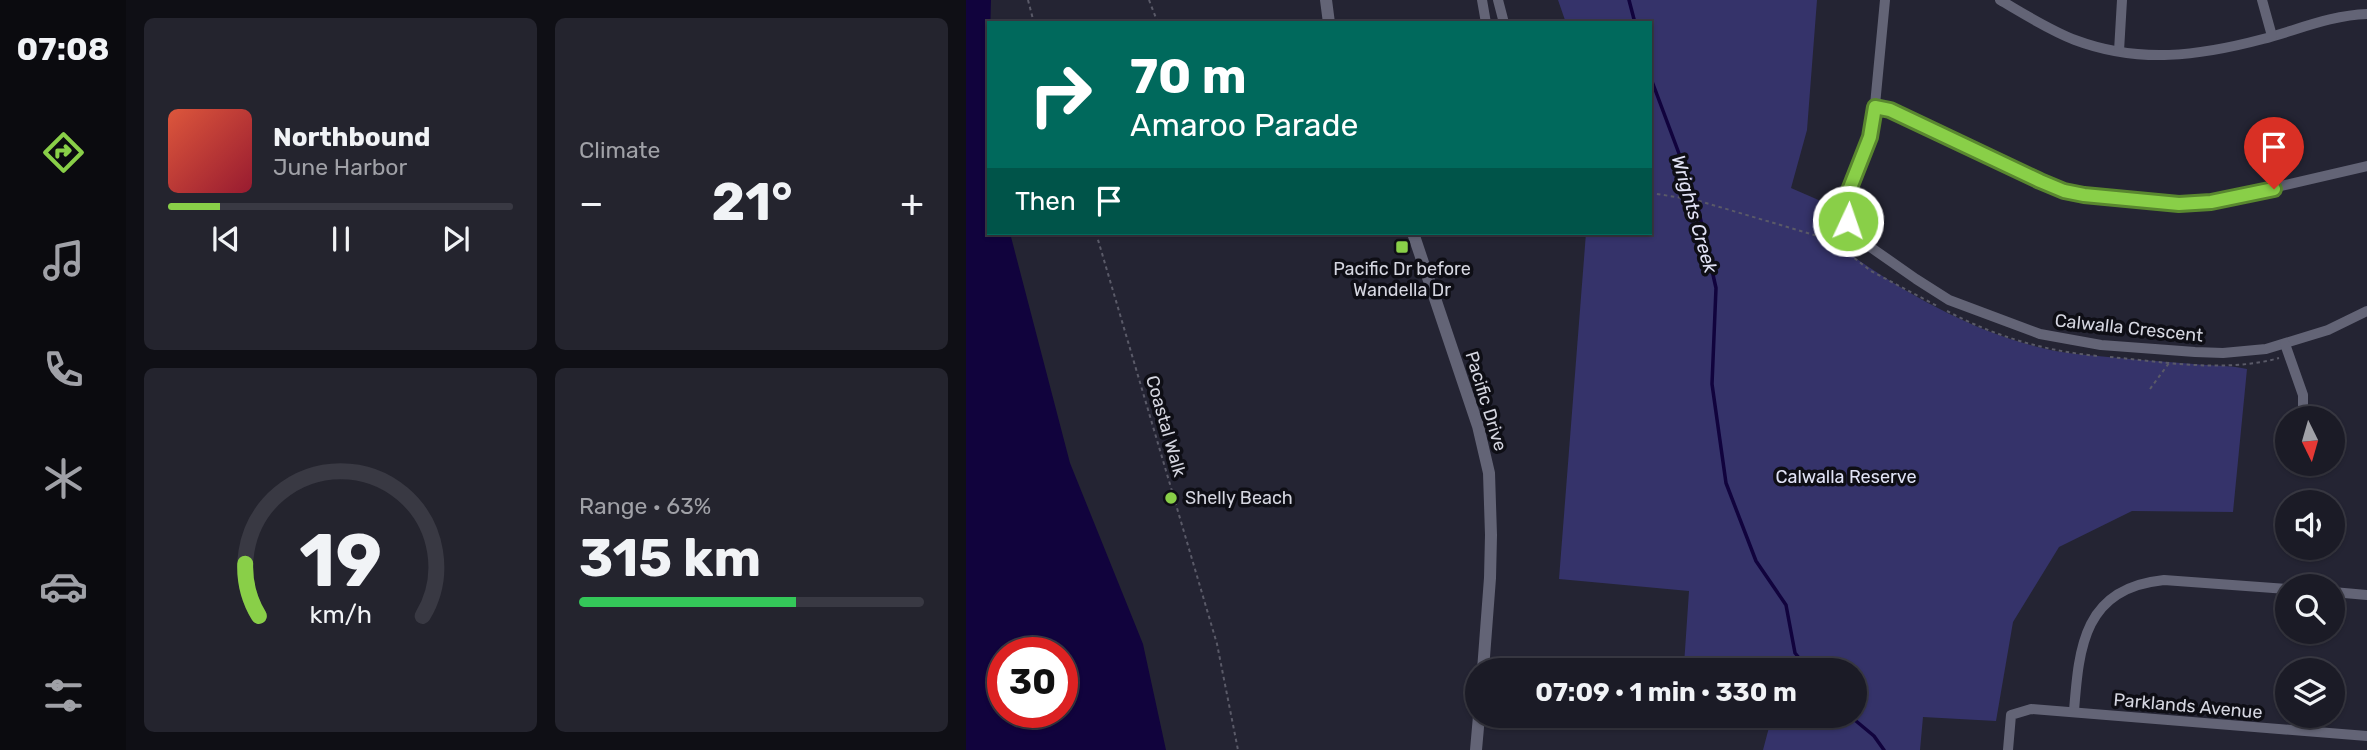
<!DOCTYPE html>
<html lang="en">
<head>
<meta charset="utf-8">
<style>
  body { margin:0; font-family:Rubik,sans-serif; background:#24242e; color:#f1f3f6; height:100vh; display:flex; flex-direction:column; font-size:26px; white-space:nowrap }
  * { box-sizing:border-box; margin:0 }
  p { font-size:23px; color:#a0a1a7 }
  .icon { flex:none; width:38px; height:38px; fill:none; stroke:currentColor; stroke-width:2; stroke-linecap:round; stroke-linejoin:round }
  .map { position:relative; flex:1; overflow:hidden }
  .details { display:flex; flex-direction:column; gap:18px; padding:18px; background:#0f0f15; width:840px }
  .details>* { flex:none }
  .guide { position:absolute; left:21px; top:21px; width:665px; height:214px; border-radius:0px; box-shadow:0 2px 5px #0004,0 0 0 2px #393943; background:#00695c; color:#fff; overflow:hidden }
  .needle { width:46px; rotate:175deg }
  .controls { position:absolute; left:1309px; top:406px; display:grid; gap:14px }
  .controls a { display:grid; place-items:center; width:70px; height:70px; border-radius:50%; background:#1b1b26; box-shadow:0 2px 5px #0004,0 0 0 2px #393943; font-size:35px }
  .speed { position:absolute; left:21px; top:637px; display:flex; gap:14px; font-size:35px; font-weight:700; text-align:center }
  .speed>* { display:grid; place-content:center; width:91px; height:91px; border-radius:50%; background:#1b1b26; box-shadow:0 2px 5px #0004,0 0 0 2px #393943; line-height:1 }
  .speed .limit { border:10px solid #d22; background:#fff; color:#111 }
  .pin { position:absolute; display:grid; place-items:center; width:60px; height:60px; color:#fff; margin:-72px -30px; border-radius:50% 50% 50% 0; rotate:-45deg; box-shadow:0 0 7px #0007 }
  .pin .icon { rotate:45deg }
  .me { position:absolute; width:77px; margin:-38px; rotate:3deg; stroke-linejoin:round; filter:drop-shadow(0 0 5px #0008) }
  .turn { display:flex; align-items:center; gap:24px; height:147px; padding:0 28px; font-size:32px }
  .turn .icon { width:91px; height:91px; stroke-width:2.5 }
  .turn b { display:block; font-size:49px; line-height:60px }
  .then { display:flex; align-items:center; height:66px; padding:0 28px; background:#0003; gap:14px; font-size:26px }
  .big { font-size:52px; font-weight:700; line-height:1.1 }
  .details .card { flex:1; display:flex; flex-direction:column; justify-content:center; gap:10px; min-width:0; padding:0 24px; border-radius:10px; background:#24242e }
  .details .dial { align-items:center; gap:0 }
  .dial svg { height:182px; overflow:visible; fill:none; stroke:#393943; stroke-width:7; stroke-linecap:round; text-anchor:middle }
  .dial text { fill:#f1f3f6; stroke:none }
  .song { display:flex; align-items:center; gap:21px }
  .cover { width:84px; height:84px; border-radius:10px; background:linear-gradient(135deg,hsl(10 70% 55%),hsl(350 70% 35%)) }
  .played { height:7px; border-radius:4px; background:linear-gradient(90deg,#89cf48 15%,#393943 15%) }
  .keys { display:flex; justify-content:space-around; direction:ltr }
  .heat { display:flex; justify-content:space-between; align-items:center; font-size:38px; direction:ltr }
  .charge { height:10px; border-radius:5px; background:linear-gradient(90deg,#34c759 63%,#393943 0) }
  .details .tiles { flex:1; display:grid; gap:18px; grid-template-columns:repeat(2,1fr) }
  .trip { position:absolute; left:499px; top:658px; width:402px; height:70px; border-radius:35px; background:#1b1b26; box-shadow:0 2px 5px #0004,0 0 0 2px #393943; font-weight:700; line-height:70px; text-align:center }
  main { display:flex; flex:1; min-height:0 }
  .menu { display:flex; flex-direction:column; width:126px; justify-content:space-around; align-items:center; background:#0b0b0f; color:#a0a1a7 }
  .menu .icon { width:49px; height:49px }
  .menu .on { color:#89cf48 }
  .menu b { font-size:32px; color:#f1f3f6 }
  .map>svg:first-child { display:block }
</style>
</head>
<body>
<main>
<nav class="menu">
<b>07:08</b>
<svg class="icon on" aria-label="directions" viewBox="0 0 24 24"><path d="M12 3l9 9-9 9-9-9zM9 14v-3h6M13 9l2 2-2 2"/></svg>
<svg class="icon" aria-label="music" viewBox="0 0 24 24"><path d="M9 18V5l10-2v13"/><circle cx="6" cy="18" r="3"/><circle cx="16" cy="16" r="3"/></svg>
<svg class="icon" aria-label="phone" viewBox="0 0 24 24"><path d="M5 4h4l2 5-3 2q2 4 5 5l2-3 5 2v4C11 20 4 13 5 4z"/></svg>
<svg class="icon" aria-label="climate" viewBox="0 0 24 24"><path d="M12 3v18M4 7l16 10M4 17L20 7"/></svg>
<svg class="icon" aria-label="car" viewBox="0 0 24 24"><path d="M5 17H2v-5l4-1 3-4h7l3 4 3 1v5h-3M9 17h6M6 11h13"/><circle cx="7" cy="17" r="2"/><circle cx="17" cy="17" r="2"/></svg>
<svg class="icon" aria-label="filters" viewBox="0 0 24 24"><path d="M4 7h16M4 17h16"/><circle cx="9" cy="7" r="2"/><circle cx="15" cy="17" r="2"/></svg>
</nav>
<section class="details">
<div class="tiles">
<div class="card">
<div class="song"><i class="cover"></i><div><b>Northbound</b><p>June Harbor</p></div></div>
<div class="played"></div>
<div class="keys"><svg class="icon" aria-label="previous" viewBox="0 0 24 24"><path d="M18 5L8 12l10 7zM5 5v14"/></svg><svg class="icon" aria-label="pause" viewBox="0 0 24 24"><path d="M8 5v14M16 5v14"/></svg><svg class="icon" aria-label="next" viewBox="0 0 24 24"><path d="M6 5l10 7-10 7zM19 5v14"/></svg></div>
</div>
<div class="card"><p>Climate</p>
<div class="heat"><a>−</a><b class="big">21°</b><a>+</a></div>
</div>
<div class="card dial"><svg viewBox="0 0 100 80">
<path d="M14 69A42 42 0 1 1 86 69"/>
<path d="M14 69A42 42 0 0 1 8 46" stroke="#89cf48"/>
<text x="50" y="56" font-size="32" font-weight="700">19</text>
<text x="50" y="72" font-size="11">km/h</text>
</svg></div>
<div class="card"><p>Range · 63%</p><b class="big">315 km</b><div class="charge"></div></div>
</div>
</section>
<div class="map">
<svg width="1401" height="750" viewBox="0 0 1401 750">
  <rect width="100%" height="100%" fill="#242433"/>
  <!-- green -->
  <path fill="#35336a" d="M 592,0 L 851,0 L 841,130 L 825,188 L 864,205 L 865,240 C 933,292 1025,344 1110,354 C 1149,358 1189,361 1228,364 C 1246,366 1263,365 1281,369 L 1267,512 L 1166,511 L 1093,547 L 1047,622 L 1030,721 L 957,717 L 954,750 L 797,750 L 806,716 L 889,716 L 889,670 L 764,670 L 763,668 L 718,665 L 723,591 L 593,579 L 620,233 L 684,233 L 684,23 L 600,23 Z"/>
  <!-- water -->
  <path fill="#11033d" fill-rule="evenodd" d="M 0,0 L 25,0 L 21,142 L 23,149 L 23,233 L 44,233 L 104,463 L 177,644 L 200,750 L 0,750 ZM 37,653 L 96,653 L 96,712 L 37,712 Z"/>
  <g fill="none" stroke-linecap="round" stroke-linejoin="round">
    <!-- stream -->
    <g stroke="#11033d" stroke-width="3.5">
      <polyline points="663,0 669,23"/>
      <polyline points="684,76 730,199 750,288 746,384 760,483 790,561 820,605 829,653 843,670"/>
      <polyline points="884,716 908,736 918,750"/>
    </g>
    <!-- path -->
    <g stroke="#5a5a68" stroke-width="2" stroke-dasharray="3.5 3.5" stroke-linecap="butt">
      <polyline points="62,0 68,23"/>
      <polyline points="183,0 190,18 194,23"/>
      <polyline points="684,193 730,200 865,240 905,271 973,307"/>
      <polyline points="130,233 251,644 272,750"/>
      <path d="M 981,311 C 1028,336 1078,351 1132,356"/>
      <path d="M 1144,357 C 1199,362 1259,373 1313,358"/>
      <polyline points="1184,389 1203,363"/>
    </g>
    <!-- minor -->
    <g stroke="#636476" stroke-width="10">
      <polyline points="516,0 520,23"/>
      <polyline points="532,0 538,23"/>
      <polyline points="919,0 907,126 880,198 879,211 888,232 900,244 950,279 983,300 1074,334 1135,345 1229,352 1257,353 1300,349 1362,330 1401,311"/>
      <path d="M 1034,0 C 1058,14 1083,30 1109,40 C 1173,64 1233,56 1297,39 C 1331,30 1366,15 1401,14"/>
      <polyline points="1296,0 1306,36"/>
      <polyline points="1153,51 1156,0"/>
      <polyline points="909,107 924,110 945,119 1074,181 1098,191 1138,198 1213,204 1246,202 1401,166"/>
      <polyline points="1319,344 1337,395 1337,418"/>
      <polyline points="1367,592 1401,595"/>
      <polyline points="517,667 576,670"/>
      <path d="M 1108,711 C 1113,646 1118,588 1198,580 L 1321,589"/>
      <polyline points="1042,750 1045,715 1065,709 1401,736"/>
    </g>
    <!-- tertiary -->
    <g stroke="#636476" stroke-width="12">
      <polyline points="360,0 363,23"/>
      <polyline points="447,233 512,426 523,473 525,535 524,578 517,670"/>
      <polyline points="510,750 513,716"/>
    </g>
  </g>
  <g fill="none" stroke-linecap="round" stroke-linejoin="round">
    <defs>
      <polyline id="route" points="882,221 880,198 904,137 909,107 924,110 1074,181 1098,191 1118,195 1213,204 1245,202 1308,189"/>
    </defs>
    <!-- route casing -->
    <use href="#route" stroke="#59872f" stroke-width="18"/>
    <!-- route -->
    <use href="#route" stroke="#89cf48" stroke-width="12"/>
  </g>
  <!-- markers -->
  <g fill="#89cf48" stroke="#0e0e15" stroke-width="2.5">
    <rect x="429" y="240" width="14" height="14" rx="3.5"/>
    <circle cx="205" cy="498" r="7"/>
  </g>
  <g text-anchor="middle" stroke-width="7" stroke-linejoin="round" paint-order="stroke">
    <!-- poi labels -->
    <g font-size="18" fill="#d5d6e0" stroke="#0e0e15">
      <text x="436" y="275">Pacific Dr before<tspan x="436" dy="21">Wandella Dr</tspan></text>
      <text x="219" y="504" text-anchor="start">Shelly Beach</text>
    </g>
    <!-- street labels -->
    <g font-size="18" fill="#d5d6e0" stroke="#0e0e15">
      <text transform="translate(1163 328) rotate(6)" y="6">Calwalla Crescent</text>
      <text transform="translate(520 401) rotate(73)" y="6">Pacific Drive</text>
      <text transform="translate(200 426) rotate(74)" y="6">Coastal Walk</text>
      <text transform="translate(1222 706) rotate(5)" y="6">Parklands Avenue</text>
    </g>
    <!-- park labels -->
    <g font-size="18" fill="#e1e3f6" stroke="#0e0e15">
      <text x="880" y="483">Calwalla Reserve</text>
    </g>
    <!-- water labels -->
    <g font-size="19" font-style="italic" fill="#e1e2f5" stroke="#0e0e15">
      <text transform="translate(729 214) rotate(74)" y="7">Wrights Creek</text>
    </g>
  </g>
</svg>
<div class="controls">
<a><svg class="needle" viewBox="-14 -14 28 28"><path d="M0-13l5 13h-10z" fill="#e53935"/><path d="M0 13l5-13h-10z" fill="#a0a1a7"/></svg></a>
<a><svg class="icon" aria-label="sound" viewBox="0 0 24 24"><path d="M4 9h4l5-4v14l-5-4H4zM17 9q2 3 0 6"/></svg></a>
<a><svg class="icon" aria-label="search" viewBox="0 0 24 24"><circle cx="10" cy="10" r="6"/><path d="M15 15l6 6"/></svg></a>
<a><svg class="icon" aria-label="layers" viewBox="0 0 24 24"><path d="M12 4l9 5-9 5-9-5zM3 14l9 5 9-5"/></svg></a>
</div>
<div class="speed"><div class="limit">30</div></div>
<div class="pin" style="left:1308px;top:189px;background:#d93025"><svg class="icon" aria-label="arrive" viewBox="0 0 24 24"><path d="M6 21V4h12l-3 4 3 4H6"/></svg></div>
<svg class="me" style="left:882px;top:221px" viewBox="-20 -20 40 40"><circle r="17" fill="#89cf48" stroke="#fff" stroke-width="3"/><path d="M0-11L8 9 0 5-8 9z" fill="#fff"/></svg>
<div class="trip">07:09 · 1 min · 330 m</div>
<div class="guide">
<div class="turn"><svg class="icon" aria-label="right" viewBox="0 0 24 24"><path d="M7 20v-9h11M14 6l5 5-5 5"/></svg><div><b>70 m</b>Amaroo Parade</div></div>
<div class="then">Then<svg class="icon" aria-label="arrive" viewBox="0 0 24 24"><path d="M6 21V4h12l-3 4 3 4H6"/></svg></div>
</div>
</div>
</main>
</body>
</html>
